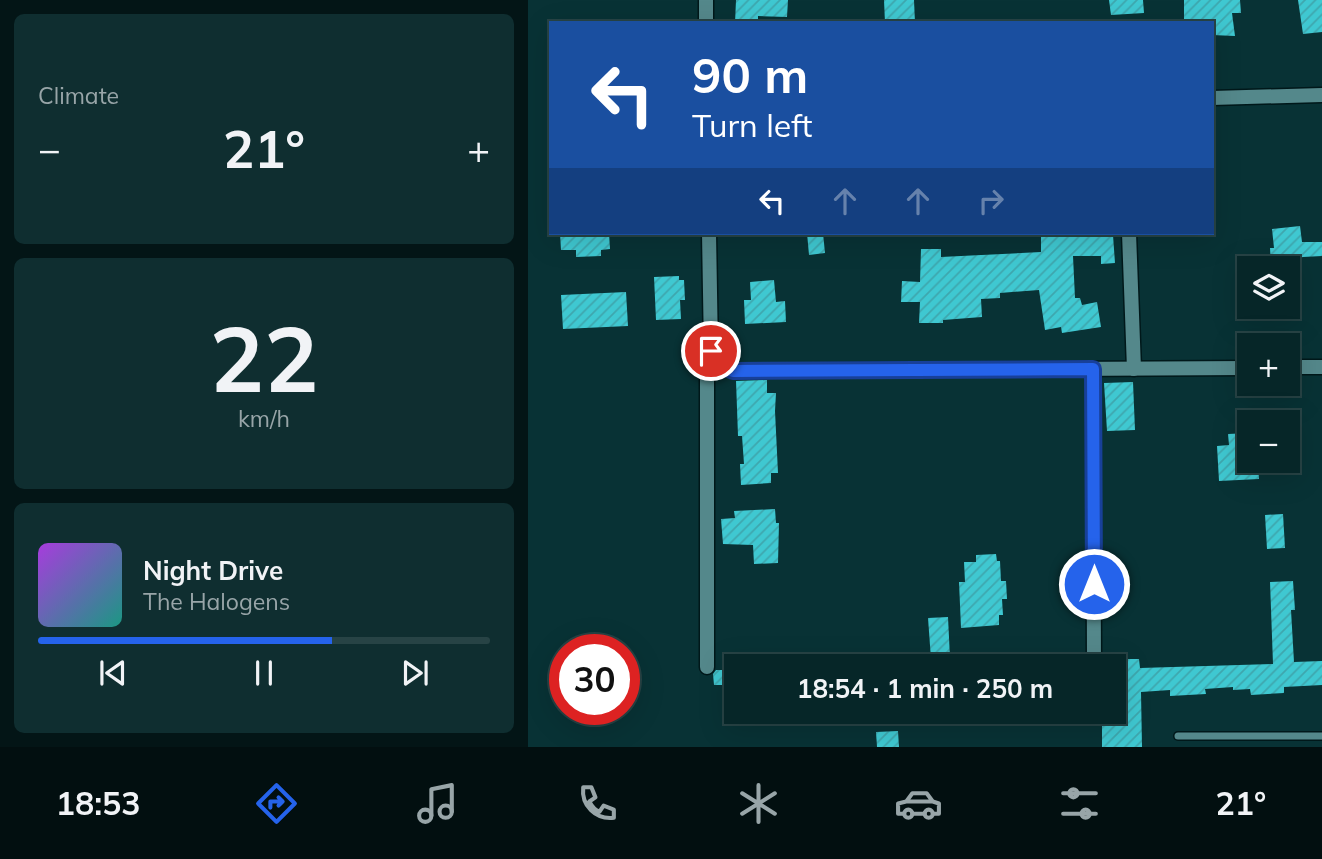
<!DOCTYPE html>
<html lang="en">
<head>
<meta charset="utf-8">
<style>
  body { margin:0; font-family:Mulish,sans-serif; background:#0f2e30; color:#f1f3f6; height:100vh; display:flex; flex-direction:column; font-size:26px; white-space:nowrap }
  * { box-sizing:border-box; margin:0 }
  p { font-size:23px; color:#98a5a8 }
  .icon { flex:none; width:38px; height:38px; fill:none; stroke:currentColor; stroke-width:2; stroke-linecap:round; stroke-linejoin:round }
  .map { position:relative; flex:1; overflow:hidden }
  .details { display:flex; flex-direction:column; gap:14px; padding:14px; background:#031516; width:528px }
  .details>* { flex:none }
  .banner { position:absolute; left:21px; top:21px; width:665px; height:214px; border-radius:0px; box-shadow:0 7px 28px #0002,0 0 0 2px #274345; background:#1a4fa0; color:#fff; overflow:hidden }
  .controls { position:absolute; left:709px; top:256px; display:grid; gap:14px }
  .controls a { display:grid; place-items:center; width:63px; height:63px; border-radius:0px; background:#062628; box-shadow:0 7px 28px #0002,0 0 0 2px #274345; font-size:35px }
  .speed { position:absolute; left:21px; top:634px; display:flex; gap:14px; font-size:35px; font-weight:700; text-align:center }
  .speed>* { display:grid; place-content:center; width:91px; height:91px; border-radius:50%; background:#062628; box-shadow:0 7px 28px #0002,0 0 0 2px #274345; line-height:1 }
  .speed .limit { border:10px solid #d22; background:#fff; color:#111 }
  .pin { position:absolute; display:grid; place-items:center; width:60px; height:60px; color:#fff; margin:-30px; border:4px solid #fff; border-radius:50%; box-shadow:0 2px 7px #0007 }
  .me { position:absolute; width:77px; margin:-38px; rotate:0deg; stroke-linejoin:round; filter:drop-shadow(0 0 5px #0008) }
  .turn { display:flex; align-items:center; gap:24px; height:147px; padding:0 28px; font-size:32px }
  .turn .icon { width:91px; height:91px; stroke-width:2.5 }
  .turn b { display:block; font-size:49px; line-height:60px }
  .lanes { display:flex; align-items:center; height:66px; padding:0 28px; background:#0003; justify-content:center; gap:35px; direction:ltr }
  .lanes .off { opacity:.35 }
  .big { font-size:52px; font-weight:700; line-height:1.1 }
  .details .widget { flex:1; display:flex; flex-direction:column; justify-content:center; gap:10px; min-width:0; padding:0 24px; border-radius:10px; background:#0f2e30 }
  .details .dial { align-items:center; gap:0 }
  .dial b { font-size:91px; line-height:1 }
  .song { display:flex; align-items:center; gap:21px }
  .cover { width:84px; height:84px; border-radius:10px; background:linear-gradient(135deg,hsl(280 70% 55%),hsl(170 70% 35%)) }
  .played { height:7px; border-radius:4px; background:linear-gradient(90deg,#2563eb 65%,#274345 65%) }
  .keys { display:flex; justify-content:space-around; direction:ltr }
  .heat { display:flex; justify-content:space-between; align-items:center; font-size:38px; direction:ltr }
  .trip { position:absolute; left:196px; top:654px; width:402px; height:70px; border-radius:0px; background:#062628; box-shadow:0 7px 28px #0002,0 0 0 2px #274345; font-weight:700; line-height:70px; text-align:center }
  .dock { display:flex; height:112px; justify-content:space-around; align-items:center; background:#020f10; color:#98a5a8 }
  .dock .icon { width:49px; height:49px }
  .dock .on { color:#2563eb }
  .dock b { font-size:32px; color:#f1f3f6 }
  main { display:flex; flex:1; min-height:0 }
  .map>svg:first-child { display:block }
</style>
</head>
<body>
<main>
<section class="details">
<div class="widget"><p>Climate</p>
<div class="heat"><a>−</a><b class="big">21°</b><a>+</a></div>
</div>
<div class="widget dial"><b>22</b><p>km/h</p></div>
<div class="widget">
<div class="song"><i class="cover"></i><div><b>Night Drive</b><p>The Halogens</p></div></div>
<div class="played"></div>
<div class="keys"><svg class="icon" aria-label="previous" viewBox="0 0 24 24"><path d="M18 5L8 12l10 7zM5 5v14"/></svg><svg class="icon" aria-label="pause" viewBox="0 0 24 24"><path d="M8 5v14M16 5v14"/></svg><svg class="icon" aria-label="next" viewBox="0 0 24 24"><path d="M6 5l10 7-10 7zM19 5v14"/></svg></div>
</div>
</section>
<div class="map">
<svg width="794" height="747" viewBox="0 0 794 747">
  <defs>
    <pattern id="building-hatch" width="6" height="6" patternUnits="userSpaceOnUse" patternTransform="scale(1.75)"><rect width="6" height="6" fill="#3fc8d1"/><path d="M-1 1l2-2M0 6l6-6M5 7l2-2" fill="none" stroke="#3ea7ae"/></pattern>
  </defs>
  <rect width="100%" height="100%" fill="#083235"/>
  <!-- building -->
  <g fill="url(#building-hatch)">
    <polygon points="208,0 260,0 259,17 230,16 230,23 207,23"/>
    <polygon points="356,0 386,0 387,23 357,23"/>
    <polygon points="581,0 615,0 616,13 583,15"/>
    <polygon points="656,0 712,0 713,13 704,13 707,36 684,35 684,23 656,23"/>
    <polygon points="770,0 794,0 794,32 775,34"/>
    <polygon points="772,226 774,242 794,242 794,256 775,257 765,259 765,263 743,265 742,248 746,248 744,229"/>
    <polygon points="32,233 81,233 82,249 73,250 73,256 48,257 48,250 33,250"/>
    <polygon points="279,233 295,233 297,253 281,255"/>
    <polygon points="513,233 565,233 565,237 585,235 587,263 573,264 573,256 545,256 547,298 552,298 554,305 569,302 573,327 534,333 533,327 517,330 511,290 472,293 472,298 453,299 454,317 415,320 415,323 391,323 392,302 373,302 374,281 392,282 393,249 413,249 413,257 513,252"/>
    <polygon points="151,276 151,280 156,280 157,300 152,300 153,319 128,320 126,277"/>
    <polygon points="246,280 248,302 257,301 258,322 217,324 216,300 223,300 222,282"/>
    <polygon points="98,292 100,326 35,329 33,295"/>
    <polygon points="239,380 239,393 248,393 247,411 250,473 243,473 243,483 213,485 212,464 216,464 214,436 210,436 208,381"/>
    <polygon points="605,382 607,430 579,431 576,383"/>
    <polygon points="721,433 721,460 730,460 731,479 691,481 689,446 701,445 700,434"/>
    <polygon points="247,509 248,523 251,523 250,563 226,564 225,545 195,544 193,519 207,518 206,511"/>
    <polygon points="755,514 757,548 739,549 737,515"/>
    <polygon points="468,554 469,561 472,561 473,581 478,581 479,599 474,599 475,615 471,615 471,625 433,628 431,582 437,582 436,562 448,562 448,555"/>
    <polygon points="765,581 767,610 763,610 766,662 794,661 794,685 756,687 756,693 723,695 722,689 705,690 705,687 677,689 678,694 642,696 642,690 613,692 614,747 574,747 574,712 586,712 586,659 611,659 612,668 745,664 742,582"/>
    <polygon points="420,617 422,658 403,659 400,618"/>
    <polygon points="188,670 208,670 208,685 186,685 185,674"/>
    <polygon points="370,731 371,747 349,747 348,732"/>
  </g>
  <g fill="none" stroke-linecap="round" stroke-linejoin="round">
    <defs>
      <polyline id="service" points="650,736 794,736"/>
      <g id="minor">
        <polyline points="178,0 178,23"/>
        <polyline points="684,98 794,95"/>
        <polyline points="181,233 183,351 190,365 205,371 721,368"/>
        <polyline points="601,233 606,369"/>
        <polyline points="760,367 794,367"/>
        <polyline points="565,369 566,665"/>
        <polyline points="179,667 179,376 190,365"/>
      </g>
    </defs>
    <!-- service casing -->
    <use href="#service" stroke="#00181a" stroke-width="10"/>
    <!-- minor casing -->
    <use href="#minor" stroke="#00181a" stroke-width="17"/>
    <!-- service -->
    <use href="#service" stroke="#54888b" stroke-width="7"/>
    <!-- minor -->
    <use href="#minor" stroke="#54888b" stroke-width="14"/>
  </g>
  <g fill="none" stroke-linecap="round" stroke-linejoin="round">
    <defs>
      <polyline id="route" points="183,351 190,365 205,371 565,369 566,584"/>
    </defs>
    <!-- route casing -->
    <use href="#route" stroke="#184099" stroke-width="18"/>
    <!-- route -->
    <use href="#route" stroke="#2563eb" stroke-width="12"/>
  </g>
</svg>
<div class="controls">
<a><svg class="icon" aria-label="layers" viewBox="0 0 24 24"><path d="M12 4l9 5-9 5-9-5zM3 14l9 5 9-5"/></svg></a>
<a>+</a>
<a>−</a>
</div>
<div class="speed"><div class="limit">30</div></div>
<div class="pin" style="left:183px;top:351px;background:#d93025"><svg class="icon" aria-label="arrive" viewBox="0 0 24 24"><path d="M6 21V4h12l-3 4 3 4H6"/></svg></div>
<svg class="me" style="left:566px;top:584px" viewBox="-20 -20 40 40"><circle r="17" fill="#2563eb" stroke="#fff" stroke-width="3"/><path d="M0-11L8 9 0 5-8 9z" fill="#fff"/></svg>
<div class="trip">18:54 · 1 min · 250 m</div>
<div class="banner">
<div class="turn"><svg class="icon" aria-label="left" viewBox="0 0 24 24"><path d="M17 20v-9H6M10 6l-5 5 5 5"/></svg><div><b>90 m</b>Turn left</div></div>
<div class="lanes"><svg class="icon" aria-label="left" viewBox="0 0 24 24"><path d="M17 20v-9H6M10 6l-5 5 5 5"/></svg><svg class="icon off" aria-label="ahead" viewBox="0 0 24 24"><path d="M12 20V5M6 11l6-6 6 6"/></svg><svg class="icon off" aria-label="ahead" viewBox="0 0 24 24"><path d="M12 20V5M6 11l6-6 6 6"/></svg><svg class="icon off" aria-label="right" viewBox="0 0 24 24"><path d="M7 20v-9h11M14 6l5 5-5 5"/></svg></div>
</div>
</div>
</main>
<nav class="dock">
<b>18:53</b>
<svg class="icon on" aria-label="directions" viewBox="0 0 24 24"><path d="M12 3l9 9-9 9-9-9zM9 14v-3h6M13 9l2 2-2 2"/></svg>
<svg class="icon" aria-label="music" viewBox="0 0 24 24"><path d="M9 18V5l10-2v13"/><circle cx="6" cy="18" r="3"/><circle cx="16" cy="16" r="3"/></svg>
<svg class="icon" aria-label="phone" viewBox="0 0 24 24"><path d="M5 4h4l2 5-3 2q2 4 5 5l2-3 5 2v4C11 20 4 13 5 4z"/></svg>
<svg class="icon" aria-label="climate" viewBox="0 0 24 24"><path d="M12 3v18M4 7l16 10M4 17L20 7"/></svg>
<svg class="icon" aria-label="car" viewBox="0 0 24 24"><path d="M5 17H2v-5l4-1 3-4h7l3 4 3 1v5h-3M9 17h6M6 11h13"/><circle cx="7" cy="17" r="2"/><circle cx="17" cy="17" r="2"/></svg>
<svg class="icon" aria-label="filters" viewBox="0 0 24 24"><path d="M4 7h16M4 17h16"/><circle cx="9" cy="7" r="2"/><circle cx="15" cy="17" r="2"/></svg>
<b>21°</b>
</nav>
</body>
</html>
